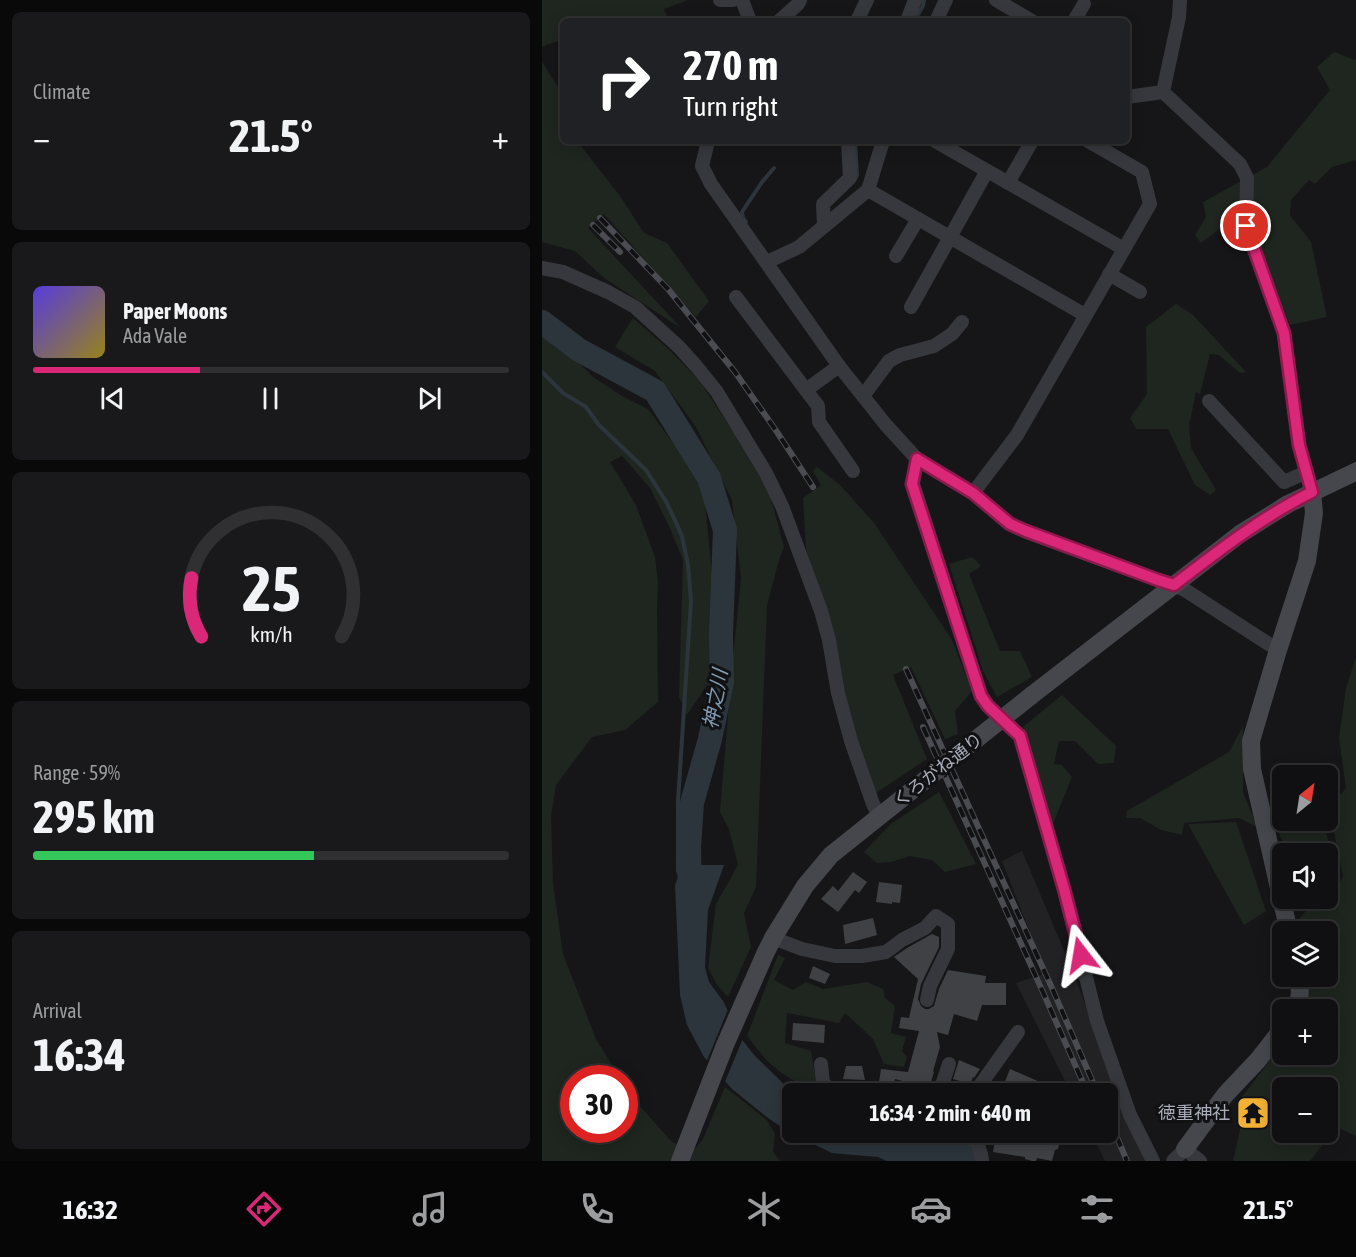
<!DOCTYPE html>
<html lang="en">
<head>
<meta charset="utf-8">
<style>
  body { margin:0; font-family:"Asap Condensed","Noto Sans JP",sans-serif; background:#19191b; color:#f1f3f6; height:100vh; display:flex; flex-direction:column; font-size:22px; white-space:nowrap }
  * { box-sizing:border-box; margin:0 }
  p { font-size:20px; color:#9c9d9f }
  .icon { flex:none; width:33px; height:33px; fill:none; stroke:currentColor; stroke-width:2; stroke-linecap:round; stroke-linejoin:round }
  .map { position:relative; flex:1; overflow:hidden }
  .panel { display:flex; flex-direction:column; gap:12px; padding:12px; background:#09090a; width:542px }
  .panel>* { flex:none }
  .top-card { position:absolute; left:18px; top:18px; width:570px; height:126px; border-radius:9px; box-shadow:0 3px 15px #0003,0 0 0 2px #303032; background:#202124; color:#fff; overflow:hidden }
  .needle { width:39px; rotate:30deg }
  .fabs { position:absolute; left:730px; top:765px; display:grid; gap:12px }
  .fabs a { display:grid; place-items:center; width:66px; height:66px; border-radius:9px; background:#101012; box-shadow:0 3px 15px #0003,0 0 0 2px #303032; font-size:30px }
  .speed { position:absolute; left:18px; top:1065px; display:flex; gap:12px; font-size:30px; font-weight:700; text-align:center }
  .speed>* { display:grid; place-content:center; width:78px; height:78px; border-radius:50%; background:#101012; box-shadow:0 3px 15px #0003,0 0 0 2px #303032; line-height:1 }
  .speed .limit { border:9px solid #d22; background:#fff; color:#111 }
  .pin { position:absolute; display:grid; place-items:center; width:51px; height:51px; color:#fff; margin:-26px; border:3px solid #fff; border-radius:50%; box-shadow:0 2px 6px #0007 }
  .me { position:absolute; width:66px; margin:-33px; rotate:346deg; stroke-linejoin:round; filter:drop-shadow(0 0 4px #0008) }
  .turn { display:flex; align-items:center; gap:21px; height:126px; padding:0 24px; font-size:27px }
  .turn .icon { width:78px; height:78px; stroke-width:2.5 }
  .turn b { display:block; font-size:42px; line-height:51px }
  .big { font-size:45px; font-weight:700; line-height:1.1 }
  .panel .card { flex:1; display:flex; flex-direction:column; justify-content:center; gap:9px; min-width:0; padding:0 21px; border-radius:9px; background:#19191b }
  .panel .dial { align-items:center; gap:0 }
  .dial svg { height:156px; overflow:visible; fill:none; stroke:#303032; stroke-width:7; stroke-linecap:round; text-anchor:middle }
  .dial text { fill:#f1f3f6; stroke:none }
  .song { display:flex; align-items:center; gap:18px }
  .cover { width:72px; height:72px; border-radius:9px; background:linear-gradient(135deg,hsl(250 70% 55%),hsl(50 70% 35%)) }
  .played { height:6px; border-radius:3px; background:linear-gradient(90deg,#db2777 35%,#303032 35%) }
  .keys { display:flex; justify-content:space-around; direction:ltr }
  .heat { display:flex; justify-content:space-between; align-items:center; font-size:33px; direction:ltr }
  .charge { height:9px; border-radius:4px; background:linear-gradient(90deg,#34c759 59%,#303032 0) }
  .trip { position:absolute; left:240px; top:1083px; width:336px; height:60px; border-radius:9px; background:#101012; box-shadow:0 3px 15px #0003,0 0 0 2px #303032; font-weight:700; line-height:60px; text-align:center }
  .menu { display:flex; height:96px; justify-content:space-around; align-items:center; background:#060607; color:#9c9d9f }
  .menu .icon { width:42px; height:42px }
  .menu .selected { color:#db2777 }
  .menu b { font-size:27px; color:#f1f3f6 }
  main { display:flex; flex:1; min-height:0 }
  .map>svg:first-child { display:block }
</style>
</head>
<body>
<main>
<section class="panel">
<div class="card"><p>Climate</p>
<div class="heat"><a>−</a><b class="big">21.5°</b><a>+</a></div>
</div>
<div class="card">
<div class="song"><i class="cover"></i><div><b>Paper Moons</b><p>Ada Vale</p></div></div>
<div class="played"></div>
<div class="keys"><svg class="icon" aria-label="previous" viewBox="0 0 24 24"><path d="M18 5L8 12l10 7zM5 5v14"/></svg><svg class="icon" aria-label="pause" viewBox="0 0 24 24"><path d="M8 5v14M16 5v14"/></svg><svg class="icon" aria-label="next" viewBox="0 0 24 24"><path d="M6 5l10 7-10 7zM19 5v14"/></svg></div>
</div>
<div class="card dial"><svg viewBox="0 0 100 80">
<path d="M14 69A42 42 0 1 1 86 69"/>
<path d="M14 69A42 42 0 0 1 9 39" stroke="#db2777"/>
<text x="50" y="56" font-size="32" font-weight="700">25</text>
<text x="50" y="72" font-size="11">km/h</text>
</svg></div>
<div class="card"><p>Range · 59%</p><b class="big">295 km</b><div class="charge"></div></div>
<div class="card"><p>Arrival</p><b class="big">16:34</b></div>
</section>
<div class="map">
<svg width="815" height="1161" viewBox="0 0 815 1161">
  <rect width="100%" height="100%" fill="#161618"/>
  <!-- built -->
  <polygon fill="#222225" points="480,851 529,967 586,1117 608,1161 563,1161 549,1133 566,1132 566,1094 529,1093 474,983 504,973 460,861"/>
  <!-- green -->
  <g fill="#1e261f" fill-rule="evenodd">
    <polygon points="0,0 146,0 122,9 127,21 21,21 21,39 0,47"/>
    <polygon points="792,52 813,60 814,59 814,160 790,167 773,184 767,180 749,200 748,215 769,242 785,317 748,325 730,280 698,244 679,228 659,243 653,235 664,217 661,202 725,167 788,90 775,67"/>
    <polygon points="0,62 21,95 21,141 35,141 78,196 102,233 125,243 167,301 154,317 62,214 46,228 139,328 62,278 33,251 0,242"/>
    <polygon points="634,304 650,314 704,372 698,373 677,355 668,354 658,394 654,392 647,426 649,448 674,490 668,495 653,485 626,429 594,429 588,418 605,394 604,327"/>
    <polygon points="91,318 123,346 156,379 203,449 227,491 242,547 237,560 225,605 214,887 202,913 209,947 186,997 175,985 166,968 174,904 196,865 187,829 178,812 189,679 199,578 190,500 154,427 113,371 73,347"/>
    <polygon points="0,335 30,356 51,377 80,396 106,409 161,484 173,602 167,685 165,685 145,715 137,697 141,560 127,526 108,488 80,456 68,462 94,505 113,557 116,582 115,609 116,702 83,730 50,737 14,785 9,817 11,883 21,954 54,1039 78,1078 32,1078 32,1130 82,1130 83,1085 88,1095 130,1142 152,1150 161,1139 183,1087 225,1120 233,1134 231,1152 238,1161 0,1161"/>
    <polygon points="275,467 298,485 332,523 410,640 430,691 413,711 416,734 403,739 369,667 351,675 385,759 331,795 313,736 286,623 264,549 261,498 279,485 271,471"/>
    <polygon points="430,557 439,566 427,574 458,651 478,651 490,677 455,697 441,671 407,564"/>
    <path d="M 814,657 L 814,1136 L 794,1127 L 768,1161 L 691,1161 L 698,1130 L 695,1103 L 741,1044 L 741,1054 L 786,1054 L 786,1010 L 763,1009 L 767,997 L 766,977 L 786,976 L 786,932 L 760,931 L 758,918 L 774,899 L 786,898 L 786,889 L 797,884 L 801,876 L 787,808 L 804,788 L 797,738 L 804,688 ZM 741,1088 L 786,1088 L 786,1132 L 741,1132 Z"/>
    <polygon points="520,695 574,746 572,763 556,764 533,741 517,741 512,764 520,765 530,777 510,826 481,727"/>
    <polygon points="701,726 701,792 715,827 697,818 642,823 640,835 619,830 598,818 584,818 585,811 687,752"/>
    <polygon points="397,792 434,864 403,872 390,860 368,856 349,862 335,863 322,852 350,823"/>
    <polygon points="741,805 741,820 781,821 796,878 786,881 786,854 749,853 738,836 732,808"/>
    <polygon points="694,822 724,911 702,925 646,824"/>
    <path d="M 236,955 L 243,958 L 232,980 L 251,990 L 264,982 L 281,989 L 325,982 L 341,989 L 343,998 L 353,1006 L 349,1033 L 364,1037 L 360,1051 L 365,1057 L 362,1067 L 342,1064 L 331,1039 L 303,1013 L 297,1023 L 245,1013 L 243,1043 L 269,1051 L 274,1081 L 284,1093 C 270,1093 240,1075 230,1065 C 221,1057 213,1046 205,1036 Z"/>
  </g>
  <!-- water -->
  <polygon fill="#2c353c" points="141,865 182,865 166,910 163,967 167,982 181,1001 201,1041 213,1056 251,1093 250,1132 419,1133 433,1142 434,1161 345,1161 336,1157 290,1153 247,1132 226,1118 190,1089 162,1057 145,1025 138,995 133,885"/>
  <!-- pier -->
  <polygon fill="#161618" points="187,1007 202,1036 182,1084 164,1063"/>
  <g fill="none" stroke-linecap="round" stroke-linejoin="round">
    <!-- stream -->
    <g stroke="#2c353c" stroke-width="4">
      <polyline points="372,21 381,6 382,0"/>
      <polyline points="313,179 315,175 313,141"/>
      <polyline points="204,222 201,218 200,212 220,182 232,168"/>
      <polyline points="0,372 21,393 44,407 57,425 104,470 125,503 140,536 146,565 149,601 136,801 136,871 140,879"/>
    </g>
    <!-- river -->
    <polyline stroke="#2c353c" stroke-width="24" points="0,322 37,350 113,391 167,478 183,530 179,634 180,682 168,739 150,803 147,848 148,898"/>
  </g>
  <!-- building -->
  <g fill="#404145">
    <polygon points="311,872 325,882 317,893 313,890 296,912 279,899 291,886 296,891"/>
    <polygon points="337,882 360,885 358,903 350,902 350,904 334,902"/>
    <polygon points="331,918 335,935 303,944 301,925"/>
    <polygon points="390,934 397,937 397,947 379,984 376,999 379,1006 383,1009 387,1009 392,1006 397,989 406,970 444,976 443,983 464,983 464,1005 440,1005 435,1021 412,1014 406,1035 395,1032 398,1047 391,1071 392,1072 387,1088 353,1079 350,1088 345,1088 343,1094 335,1094 339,1069 366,1072 377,1031 357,1028 359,1017 367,1018 376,979 352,957 365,948"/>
    <polygon points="271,966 288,974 283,984 267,978"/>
    <polygon points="251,1023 283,1025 282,1043 250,1040"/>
    <polygon points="417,1060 438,1069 432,1078 431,1077 428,1084 411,1079"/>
    <polygon points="304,1066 320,1066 323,1080 301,1079"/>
    <polygon points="468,1069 507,1086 506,1089 482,1086 480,1089 476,1087 474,1089 462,1084"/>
    <polygon points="462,1132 480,1132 479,1135 504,1142 505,1137 518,1140 516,1149 513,1150 510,1161 495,1158 494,1161 490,1161 483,1159 483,1157 451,1152 454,1134 462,1135"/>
  </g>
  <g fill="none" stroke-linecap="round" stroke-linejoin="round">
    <!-- street -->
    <g stroke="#37383d" stroke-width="14">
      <polyline points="178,0 191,0"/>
      <polyline points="200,0 208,21"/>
      <polyline points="454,0 490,21"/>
      <polyline points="638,0 637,17 621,92 698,164 705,178 704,226 742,333 757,445 770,492"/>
      <polyline points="237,21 256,4 258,0"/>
      <polyline points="315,21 325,0"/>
      <polyline points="365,21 373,0"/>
      <polyline points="394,21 404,0"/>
      <polyline points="532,21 542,4"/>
      <polyline points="585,97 621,92"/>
      <polyline points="166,141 160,166 169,184 297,366 344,425 375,459 431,493 467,524 484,532 616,580 631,585 643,590 736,650"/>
      <polyline points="393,141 582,249"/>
      <polyline points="466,183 490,141"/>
      <polyline points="326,190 543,315"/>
      <polyline points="282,225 281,204 308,178 306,141"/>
      <polyline points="354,256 376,219"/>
      <polyline points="225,262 257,247 326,190 341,141"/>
      <polyline points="0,268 21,272 66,292 93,307 137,347 155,367 175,392 224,473 240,506 279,611 287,640 296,693 309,741 331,804 337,816"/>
      <polyline points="567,274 598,292"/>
      <polyline points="194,297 276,406 277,422 311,471"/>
      <polyline points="369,307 445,171"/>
      <polyline points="264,390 297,366"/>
      <polyline points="321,396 347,361 358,355 392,346 410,334 420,322"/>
      <polyline points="667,401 742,482 765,472"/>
      <polyline points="375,459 371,484 439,696 446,706 478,736 522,889 555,1021 588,1115 611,1161"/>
      <polyline points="431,493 475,435 608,204 600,172 546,141"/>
      <polyline points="231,938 260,949 293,956 320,956 344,952 360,940 383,928 394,916 406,924 406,949 388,986 385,1000"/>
      <polyline points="279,1064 281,1083 293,1094"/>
      <polyline points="397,1094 407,1064"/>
      <polyline points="434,1094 436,1088 476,1032"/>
      <polyline points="432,1132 439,1154 440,1161"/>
      <polyline points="631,1161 643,1149 658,1161"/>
    </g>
    <!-- secondary -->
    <g stroke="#45474d" stroke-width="18">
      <polyline points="490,695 698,534 746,504 815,471"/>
      <polyline points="747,932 710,769 709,741 736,650 765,561 772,513 770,492"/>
      <path d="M 754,1010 C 759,999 758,988 757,976"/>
      <polyline points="643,1149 683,1095 716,1060 741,1028"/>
      <polyline points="138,1161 183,1045 223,954 231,938 263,886 289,855 383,780"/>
    </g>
    <defs>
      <g id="rail">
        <polyline points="58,218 126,289 193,372 235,432 271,487"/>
        <polyline points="51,225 78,252"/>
        <polyline points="364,669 510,988 556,1094"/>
        <polyline points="381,727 500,990 546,1094"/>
        <polyline points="566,1116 585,1161"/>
      </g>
    </defs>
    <!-- rail casing -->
    <use href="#rail" stroke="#4a4c52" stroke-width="6"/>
    <!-- rail -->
    <use href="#rail" stroke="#111113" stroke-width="4" stroke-dasharray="11" stroke-linecap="butt"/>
    <!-- secondary-bridge -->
    <polyline stroke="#45474d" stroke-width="18" points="383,780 490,695"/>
  </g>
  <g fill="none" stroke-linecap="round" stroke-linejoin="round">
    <defs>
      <path id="route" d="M 539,955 L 522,889 L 478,736 L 446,706 L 439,696 L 370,484 L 375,459 L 431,493 L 468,524 L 484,531 L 616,580 L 632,585 C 676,551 720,517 770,492 L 757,445 L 742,333 L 704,226"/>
    </defs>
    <!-- route casing -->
    <use href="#route" stroke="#8e194d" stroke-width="15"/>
    <!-- route -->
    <use href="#route" stroke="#db2777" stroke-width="10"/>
  </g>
  <!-- icons -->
  <defs>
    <symbol id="temple-square" viewBox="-11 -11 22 22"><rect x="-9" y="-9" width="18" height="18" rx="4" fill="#f2b134" stroke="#111113"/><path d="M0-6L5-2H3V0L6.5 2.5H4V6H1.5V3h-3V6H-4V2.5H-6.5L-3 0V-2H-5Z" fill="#111"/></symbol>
  </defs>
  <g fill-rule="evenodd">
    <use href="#temple-square" x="692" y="1094" width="38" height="38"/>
  </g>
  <g text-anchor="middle" stroke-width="6" stroke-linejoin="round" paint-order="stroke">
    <!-- street labels -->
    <g font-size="18" fill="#a8adb8" stroke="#111113">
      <text transform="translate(396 770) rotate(-38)" y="6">くろがね通り</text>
    </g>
    <!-- poi labels -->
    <g font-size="18" fill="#a8adb8" stroke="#111113" text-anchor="end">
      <text x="688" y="1119">徳重神社</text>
    </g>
    <!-- water labels -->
    <g font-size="20" font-style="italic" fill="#7f9bb3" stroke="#111113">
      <text transform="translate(173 699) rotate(-80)" y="7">神之川</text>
    </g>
  </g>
</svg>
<div class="fabs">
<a><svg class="needle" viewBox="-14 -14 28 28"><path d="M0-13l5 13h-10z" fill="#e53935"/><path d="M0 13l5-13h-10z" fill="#9c9d9f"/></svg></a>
<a><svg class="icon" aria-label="sound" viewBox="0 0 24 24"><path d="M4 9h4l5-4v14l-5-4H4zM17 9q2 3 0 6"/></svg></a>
<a><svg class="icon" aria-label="layers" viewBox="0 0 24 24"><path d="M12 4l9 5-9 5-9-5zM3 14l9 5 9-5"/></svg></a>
<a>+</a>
<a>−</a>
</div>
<div class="speed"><div class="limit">30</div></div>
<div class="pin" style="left:704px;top:226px;background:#d93025"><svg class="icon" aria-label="arrive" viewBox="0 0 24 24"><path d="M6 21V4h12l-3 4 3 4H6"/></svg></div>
<svg class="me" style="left:539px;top:955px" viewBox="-20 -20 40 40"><path d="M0-17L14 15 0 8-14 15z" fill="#db2777" stroke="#fff" stroke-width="4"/></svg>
<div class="trip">16:34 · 2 min · 640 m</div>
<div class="top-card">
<div class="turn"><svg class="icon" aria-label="right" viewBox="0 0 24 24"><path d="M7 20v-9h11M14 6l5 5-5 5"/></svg><div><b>270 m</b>Turn right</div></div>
</div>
</div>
</main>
<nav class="menu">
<b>16:32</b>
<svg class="icon selected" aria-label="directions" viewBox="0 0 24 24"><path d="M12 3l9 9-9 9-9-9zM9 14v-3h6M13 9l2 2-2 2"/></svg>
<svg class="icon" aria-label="music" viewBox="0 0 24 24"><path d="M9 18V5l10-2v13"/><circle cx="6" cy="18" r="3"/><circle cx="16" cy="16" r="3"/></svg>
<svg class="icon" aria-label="phone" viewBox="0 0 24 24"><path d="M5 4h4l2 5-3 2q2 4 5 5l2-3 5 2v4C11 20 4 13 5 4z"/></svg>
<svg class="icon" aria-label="climate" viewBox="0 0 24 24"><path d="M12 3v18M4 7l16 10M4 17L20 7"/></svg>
<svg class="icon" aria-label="car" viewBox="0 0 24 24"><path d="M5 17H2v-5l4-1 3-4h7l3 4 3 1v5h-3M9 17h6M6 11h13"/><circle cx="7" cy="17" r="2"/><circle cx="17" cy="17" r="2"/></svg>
<svg class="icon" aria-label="filters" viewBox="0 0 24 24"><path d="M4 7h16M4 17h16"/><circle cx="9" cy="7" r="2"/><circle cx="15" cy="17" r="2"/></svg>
<b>21.5°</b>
</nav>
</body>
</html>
